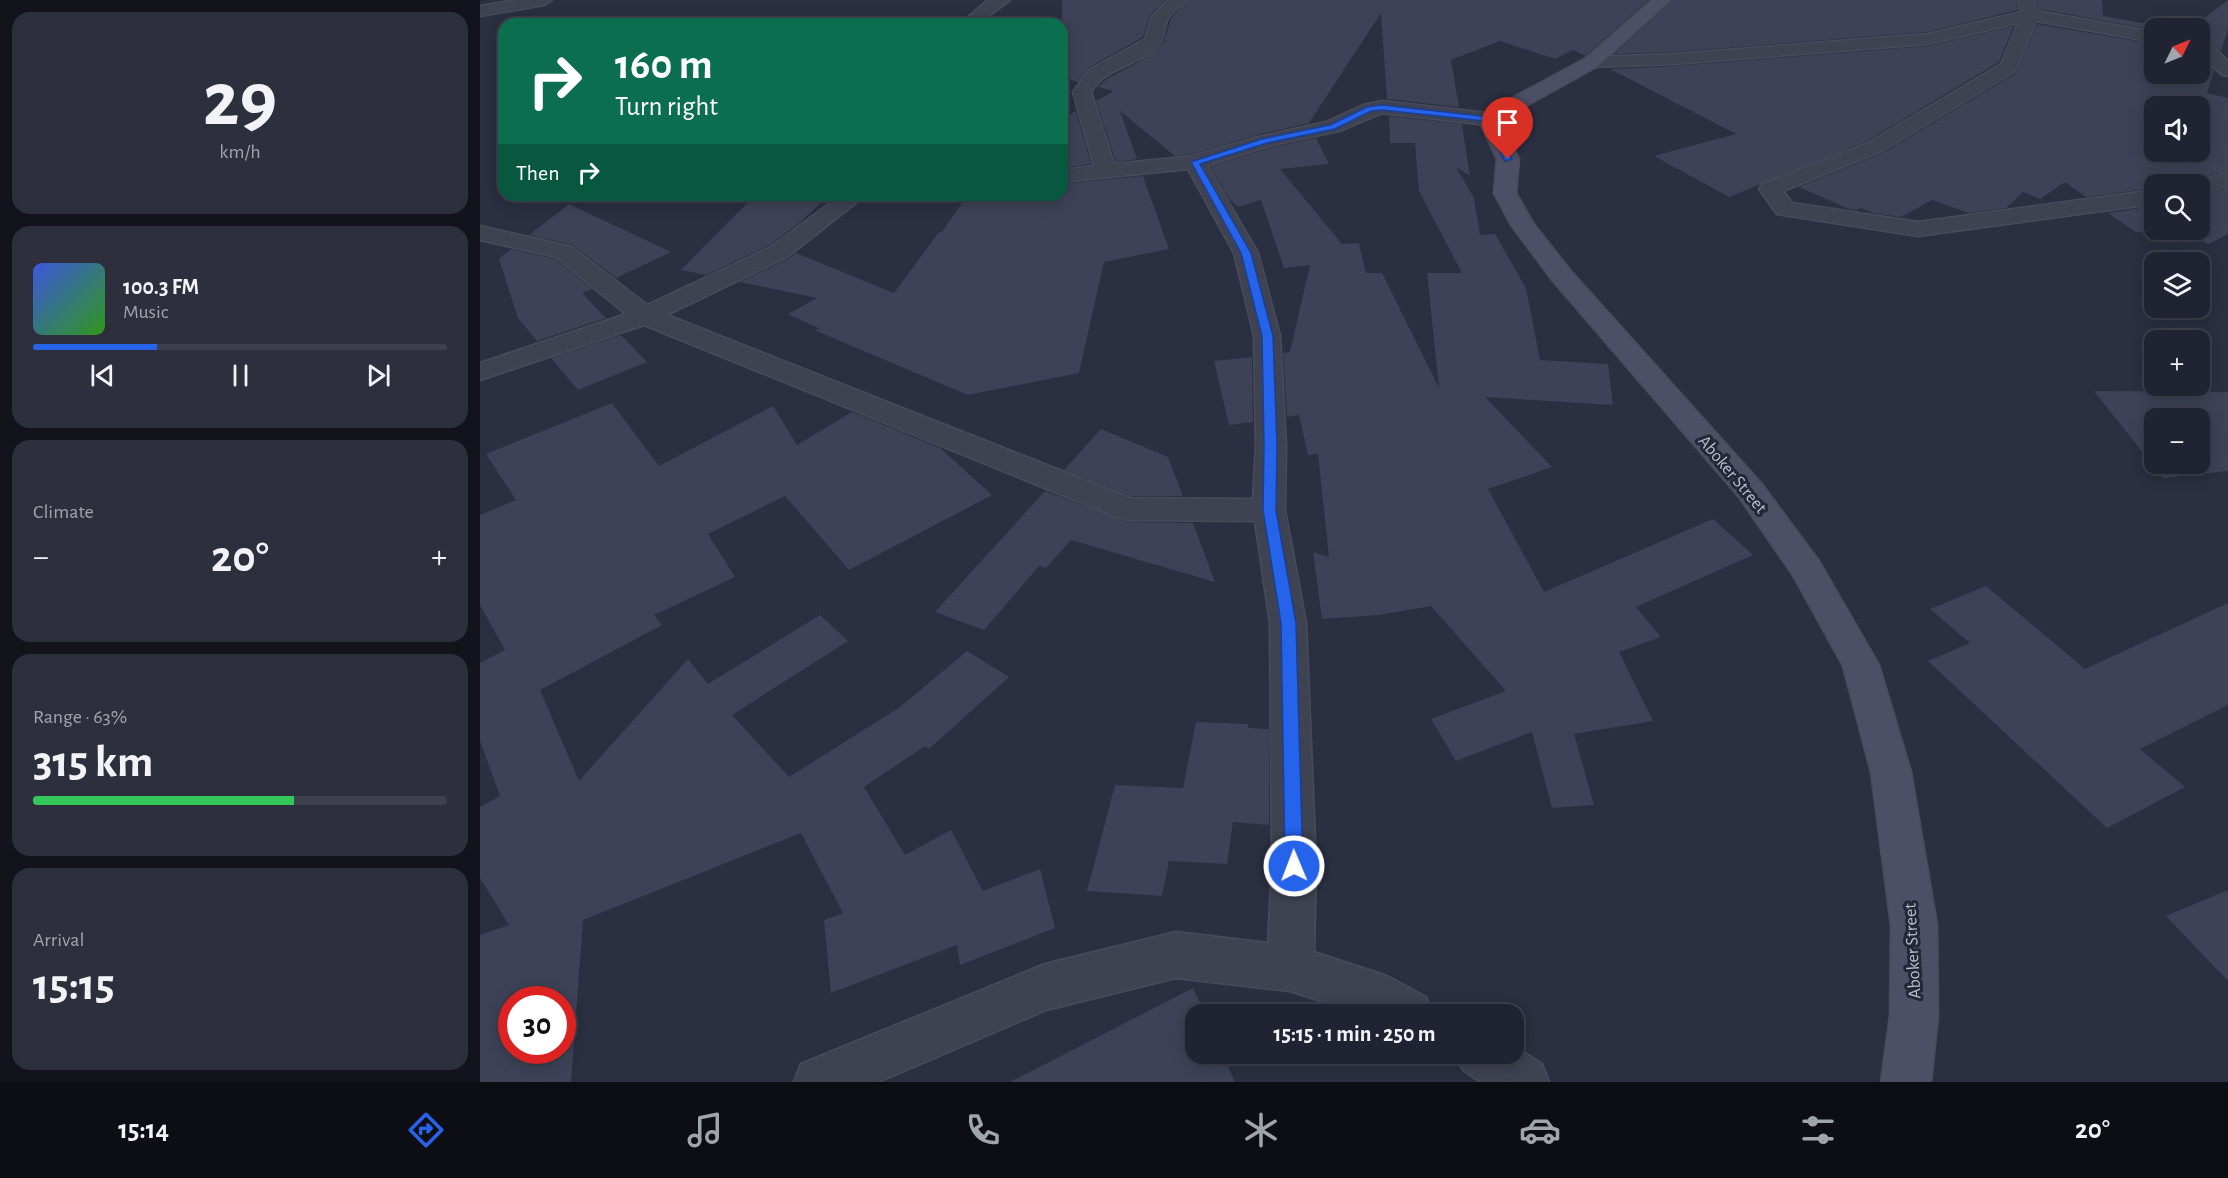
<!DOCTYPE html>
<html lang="en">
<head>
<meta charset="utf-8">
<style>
  body { margin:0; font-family:"Alegreya Sans",sans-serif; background:#2d2f3d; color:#f1f3f6; height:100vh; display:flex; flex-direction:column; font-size:22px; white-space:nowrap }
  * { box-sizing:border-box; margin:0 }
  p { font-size:20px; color:#a2a4ab }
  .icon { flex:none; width:33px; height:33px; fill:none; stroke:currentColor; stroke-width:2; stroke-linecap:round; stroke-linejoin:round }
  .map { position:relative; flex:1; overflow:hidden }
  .drawer { display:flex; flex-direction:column; gap:12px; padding:12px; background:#12131b; width:480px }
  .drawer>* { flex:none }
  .top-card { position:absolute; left:18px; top:18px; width:570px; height:183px; border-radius:18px; box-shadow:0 3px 15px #0003,0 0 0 2px #3d404d; background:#0b6e4f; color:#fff; overflow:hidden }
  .needle { width:39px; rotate:47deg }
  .tools { position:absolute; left:1664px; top:18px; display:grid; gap:12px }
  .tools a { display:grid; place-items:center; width:66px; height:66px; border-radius:12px; background:#202331; box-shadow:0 3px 15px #0003,0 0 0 2px #3d404d; font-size:30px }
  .speed { position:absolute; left:18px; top:986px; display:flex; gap:12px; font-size:30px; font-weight:700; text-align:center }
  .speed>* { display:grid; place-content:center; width:78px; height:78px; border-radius:50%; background:#202331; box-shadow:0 3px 15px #0003,0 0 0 2px #3d404d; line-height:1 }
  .speed .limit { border:9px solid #d22; background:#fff; color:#111 }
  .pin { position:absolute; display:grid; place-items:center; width:51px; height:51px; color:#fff; margin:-62px -26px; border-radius:50% 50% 50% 0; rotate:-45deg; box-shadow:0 0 6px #0007 }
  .pin .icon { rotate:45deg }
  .me { position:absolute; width:66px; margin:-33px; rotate:359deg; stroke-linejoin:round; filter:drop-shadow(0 0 4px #0008) }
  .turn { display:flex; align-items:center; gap:21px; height:126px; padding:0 18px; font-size:27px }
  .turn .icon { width:78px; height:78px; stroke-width:2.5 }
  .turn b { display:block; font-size:42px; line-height:51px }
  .then { display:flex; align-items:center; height:57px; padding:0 18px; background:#0003; gap:12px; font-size:22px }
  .big { font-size:45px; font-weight:700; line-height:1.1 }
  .drawer .tile { flex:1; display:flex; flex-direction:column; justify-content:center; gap:9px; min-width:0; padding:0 21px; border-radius:18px; background:#2d2f3d }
  .drawer .dial { align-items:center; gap:0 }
  .dial b { font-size:78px; line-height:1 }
  .song { display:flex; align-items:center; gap:18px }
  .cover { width:72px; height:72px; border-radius:9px; background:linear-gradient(135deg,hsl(230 70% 55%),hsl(110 70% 35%)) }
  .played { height:6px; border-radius:3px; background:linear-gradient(90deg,#2563eb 30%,#3d404d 30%) }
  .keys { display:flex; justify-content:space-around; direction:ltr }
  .heat { display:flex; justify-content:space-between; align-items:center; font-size:33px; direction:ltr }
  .charge { height:9px; border-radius:4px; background:linear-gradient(90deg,#34c759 63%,#3d404d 0) }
  .trip { position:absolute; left:705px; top:1004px; width:339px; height:60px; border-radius:18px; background:#202331; box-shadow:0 3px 15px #0003,0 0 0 2px #3d404d; font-weight:700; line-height:60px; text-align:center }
  .tab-bar { display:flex; height:96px; justify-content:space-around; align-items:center; background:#0d0e14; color:#a2a4ab }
  .tab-bar .icon { width:42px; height:42px }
  .tab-bar .selected { color:#2563eb }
  .tab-bar b { font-size:27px; color:#f1f3f6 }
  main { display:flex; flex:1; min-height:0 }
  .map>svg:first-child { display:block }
</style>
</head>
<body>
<main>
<section class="drawer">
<div class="tile dial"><b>29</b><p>km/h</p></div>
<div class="tile">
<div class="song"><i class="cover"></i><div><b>100.3 FM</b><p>Music</p></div></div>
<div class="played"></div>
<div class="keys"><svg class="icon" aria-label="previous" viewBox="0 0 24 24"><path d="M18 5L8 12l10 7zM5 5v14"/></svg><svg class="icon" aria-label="pause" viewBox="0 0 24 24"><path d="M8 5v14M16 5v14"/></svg><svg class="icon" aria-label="next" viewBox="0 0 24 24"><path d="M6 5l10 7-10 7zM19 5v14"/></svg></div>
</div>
<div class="tile"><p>Climate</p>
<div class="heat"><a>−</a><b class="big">20°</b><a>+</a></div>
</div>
<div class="tile"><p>Range · 63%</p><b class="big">315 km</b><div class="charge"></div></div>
<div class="tile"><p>Arrival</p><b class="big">15:15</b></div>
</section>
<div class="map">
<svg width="1748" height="1082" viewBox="0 0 1748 1082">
  <rect width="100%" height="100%" fill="#2a2f41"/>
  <!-- building -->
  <g fill="#3d4257" fill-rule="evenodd">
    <polygon points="582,0 685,0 670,16 663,37 608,68 598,82 582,77"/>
    <polygon points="708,0 1169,0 1105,56 1093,50 1075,59 1020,41 971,60 979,107 907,99 901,13 829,123 777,135 713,154 695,156 640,111 657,159 636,162 616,101 634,91 618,87 627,79 661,61 678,49 684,41 691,18"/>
    <polygon points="1192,0 1536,0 1538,10 1448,32 1195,52 1134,54"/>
    <polygon points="1556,0 1622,0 1623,16 1692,28 1674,30 1559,9"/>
    <polygon points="1748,0 1748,29 1741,51 1735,45 1719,41 1719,28 1711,28"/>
    <path d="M 1557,24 L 1674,44 L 1674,74 L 1719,74 L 1719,57 L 1734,71 L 1727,93 L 1748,98 L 1748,170 L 1709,182 L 1708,184 L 1674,184 L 1674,188 L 1606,197 L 1585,182 L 1560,199 L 1543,192 L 1526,208 L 1489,213 L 1452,200 L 1421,217 L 1393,213 L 1381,208 L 1376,210 L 1369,209 L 1319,187 L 1403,153 L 1536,73 ZM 1674,106 L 1719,106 L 1719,152 L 1674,152 Z"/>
    <polygon points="1534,26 1519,62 1387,141 1249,197 1174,156 1256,134 1130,69 1195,66 1448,46"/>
    <polygon points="596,111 611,164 582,168 582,119"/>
    <polygon points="909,116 982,124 990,176 976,167 994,198 1000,235 1015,234 1046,288 1060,360 1128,364 1133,405 1005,397 1072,467 1008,489 1064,592 1233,519 1273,555 1156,607 1181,637 1139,652 1173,721 1094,734 1114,805 1072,808 1052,732 976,761 951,719 1026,691 951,606 899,615 842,619 833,552 849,557 838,454 828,455 819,415 807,417 803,353 810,352 830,265 804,268 781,200 758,207 750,200 730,166 790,148 836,138 849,164 800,169 862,244 879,243 886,273 902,273 959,388 947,273 982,273 939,191 935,143 910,143"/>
    <polygon points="663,176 689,249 624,262 599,373 488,395 334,330 340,329 308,314 337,298 260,282 308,259 316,253 414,293 459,232 462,232 487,195 582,195 582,184"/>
    <polygon points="1748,187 1748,234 1729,244 1696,230 1719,230 1719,197"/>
    <polygon points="275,195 350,195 319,223 290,245 226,275 201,270"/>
    <polygon points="89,204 191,252 136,278 93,245 49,235"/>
    <polygon points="1674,206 1674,230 1685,230 1656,232 1628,213"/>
    <polygon points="31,249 75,259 112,289 102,293 126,318 57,341 38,318 19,259"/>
    <polygon points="141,335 167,362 98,390 71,358"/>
    <polygon points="772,357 773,422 749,425 734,361"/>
    <path d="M 1614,391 L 1748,392 L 1748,471 L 1683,478 ZM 1674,418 L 1719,418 L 1719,464 L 1674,464 Z"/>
    <path d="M 132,403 L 179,466 L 293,406 L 317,445 L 372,412 L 460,448 L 512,495 L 369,570 L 305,496 L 228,534 L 255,577 L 174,615 L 182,625 L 60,690 L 99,781 L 208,659 L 228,684 L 340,615 L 368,641 L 252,715 L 309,777 L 420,707 L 487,651 L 529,677 L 449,749 L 445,746 L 384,787 L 425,855 L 471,830 L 503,891 L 560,869 L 575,928 L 480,965 L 477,945 L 351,993 L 344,920 L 363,913 L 321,833 L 103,920 L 91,1082 L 0,1082 L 0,935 L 29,925 L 0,878 L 0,807 L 20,796 L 0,741 L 0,663 L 25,650 L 0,605 L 0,515 L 36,500 L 6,454 ZM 32,999 L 82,999 L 82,1050 L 32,1050 Z"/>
    <polygon points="621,429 688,457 703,496 650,496 584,470"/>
    <polygon points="565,491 646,522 713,523 735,582 591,540 566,568 559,566 504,630 455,612"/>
    <polygon points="1506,586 1605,669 1748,603 1748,705 1660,749 1705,787 1627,828 1448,661 1490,643 1450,609"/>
    <polygon points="716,722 768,724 768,728 789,729 789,825 753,822 747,864 689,861 682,896 607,891 635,785 703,788"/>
    <polygon points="1748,890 1748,981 1686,916"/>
    <polygon points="713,988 725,1014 716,1014 716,1053 742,1053 755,1082 530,1082"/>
  </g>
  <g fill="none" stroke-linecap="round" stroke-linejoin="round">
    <defs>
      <g id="minor">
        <polygon points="36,0 72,0 64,5 0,16 0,6"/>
        <polygon points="508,0 530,0 498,24 480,24"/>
        <path d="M 688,0 L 706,0 C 701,6 694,10 689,17 C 683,26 686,38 677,47 C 657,67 627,66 611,92 L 634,164 L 713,156 L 778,137 L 846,122 L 883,105 L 902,101 L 1008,113 L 1015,115 L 1018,119 L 1015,123 L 1008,125 L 902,113 L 859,131 L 789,146 L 727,165 L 778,253 L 800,336 L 806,445 L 805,510 L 826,623 L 836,866 L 834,952 L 907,976 L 946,997 L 953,1014 L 881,1014 L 810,991 L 696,978 L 566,1010 L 398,1082 L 314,1082 L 321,1064 L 565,964 L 696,932 L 788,943 L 792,866 L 790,623 L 775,521 L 647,520 L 636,517 L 164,325 L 0,380 L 0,363 L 146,314 L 76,257 L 0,240 L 0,226 L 92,247 L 167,305 L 291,247 L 361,195 L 386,195 L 307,257 L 187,315 L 650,498 L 773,499 L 776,445 L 774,336 L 754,253 L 708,169 L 582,182 L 582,170 L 614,166 L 593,92 L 609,70 L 665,39 L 672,17 Z"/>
        <polygon points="1538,0 1554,0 1557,11 1674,32 1674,42 1556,21 1535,71 1402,151 1303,191 1312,203 1438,222 1674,190 1674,204 1438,236 1297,214 1279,189 1282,184 1388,143 1521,64 1538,23 1448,44 1195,64 1112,67 1106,66 1103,62 1106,58 1112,57 1195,54 1448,34 1541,12"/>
        <polygon points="1719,43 1734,47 1748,61 1748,76 1742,75 1719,54"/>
        <polygon points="1748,172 1748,185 1719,195 1719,184 1710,184"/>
        <polygon points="1034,1046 1062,1064 1069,1082 1000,1082 983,1070 975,1053 1034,1053"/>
      </g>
      <polygon id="secondary" points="1172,0 1190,0 1118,66 1019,121 1039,159 1036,193 1053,223 1090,270 1281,483 1339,561 1399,665 1431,772 1457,925 1458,1016 1451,1082 1401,1082 1410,1016 1411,925 1391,772 1363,666 1314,577 1259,497 1072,280 1031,225 1014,193 1017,159 998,119 1001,115 1106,58"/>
    </defs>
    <!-- minor casing -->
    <use href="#minor" stroke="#484b5a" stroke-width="3"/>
    <!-- secondary casing -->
    <use href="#secondary" stroke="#484b5a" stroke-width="3"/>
    <!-- minor -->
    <use href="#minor" fill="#3e4251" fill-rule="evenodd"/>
    <!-- secondary -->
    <use href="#secondary" fill="#4d5064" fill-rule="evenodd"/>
  </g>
  <!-- route -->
  <polygon fill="#2563eb" stroke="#184099" stroke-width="1.5" points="902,105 1010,117 1032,159 1025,161 1005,121 902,110 891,111 855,129 787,143 720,164 771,253 793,336 797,445 796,510 816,623 823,866 820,871 814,874 808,871 805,866 801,623 783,510 784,445 782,336 761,253 711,162 782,139 850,125 887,107"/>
  <g text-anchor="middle" stroke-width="6" stroke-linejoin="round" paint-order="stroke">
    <!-- street labels -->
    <g font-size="18" fill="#bbbecb" stroke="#232737">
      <text transform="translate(1253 474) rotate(50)" y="6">Aboker Street</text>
      <text transform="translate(1432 951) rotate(-93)" y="6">Aboker Street</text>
    </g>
  </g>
</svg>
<div class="tools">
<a><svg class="needle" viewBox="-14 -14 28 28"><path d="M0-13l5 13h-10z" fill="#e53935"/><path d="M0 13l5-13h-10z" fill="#a2a4ab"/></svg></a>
<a><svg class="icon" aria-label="sound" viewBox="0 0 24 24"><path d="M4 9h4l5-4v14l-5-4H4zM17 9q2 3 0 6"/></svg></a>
<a><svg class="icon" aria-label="search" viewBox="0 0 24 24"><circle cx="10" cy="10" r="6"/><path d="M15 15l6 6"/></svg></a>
<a><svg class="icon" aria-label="layers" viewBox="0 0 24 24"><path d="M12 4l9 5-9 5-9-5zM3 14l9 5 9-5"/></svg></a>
<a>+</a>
<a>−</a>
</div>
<div class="speed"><div class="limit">30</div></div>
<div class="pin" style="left:1028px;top:159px;background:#d93025"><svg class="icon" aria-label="arrive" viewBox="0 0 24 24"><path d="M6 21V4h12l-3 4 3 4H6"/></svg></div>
<svg class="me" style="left:814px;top:866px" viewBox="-20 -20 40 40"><circle r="17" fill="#2563eb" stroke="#fff" stroke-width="3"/><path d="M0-11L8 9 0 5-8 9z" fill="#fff"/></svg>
<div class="trip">15:15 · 1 min · 250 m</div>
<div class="top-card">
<div class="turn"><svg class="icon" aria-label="right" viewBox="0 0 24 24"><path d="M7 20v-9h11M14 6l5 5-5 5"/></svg><div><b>160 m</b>Turn right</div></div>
<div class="then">Then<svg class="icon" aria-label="right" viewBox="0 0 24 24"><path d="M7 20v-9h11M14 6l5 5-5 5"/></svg></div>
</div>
</div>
</main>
<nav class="tab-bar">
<b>15:14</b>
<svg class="icon selected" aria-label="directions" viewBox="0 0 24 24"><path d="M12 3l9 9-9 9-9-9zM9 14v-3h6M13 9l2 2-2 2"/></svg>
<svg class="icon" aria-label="music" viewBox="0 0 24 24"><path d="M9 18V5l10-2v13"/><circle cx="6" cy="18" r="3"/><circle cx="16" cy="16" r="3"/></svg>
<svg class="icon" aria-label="phone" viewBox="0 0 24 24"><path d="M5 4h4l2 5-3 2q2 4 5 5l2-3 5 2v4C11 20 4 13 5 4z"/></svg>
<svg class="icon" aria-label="climate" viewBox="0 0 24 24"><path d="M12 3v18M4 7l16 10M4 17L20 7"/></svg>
<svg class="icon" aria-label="car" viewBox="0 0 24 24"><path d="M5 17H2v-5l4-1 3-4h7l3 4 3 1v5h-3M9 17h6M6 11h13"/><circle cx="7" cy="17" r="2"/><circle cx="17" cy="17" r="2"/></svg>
<svg class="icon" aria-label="filters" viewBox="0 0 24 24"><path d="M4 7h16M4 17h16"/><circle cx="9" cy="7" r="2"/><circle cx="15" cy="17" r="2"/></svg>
<b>20°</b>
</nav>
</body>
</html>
